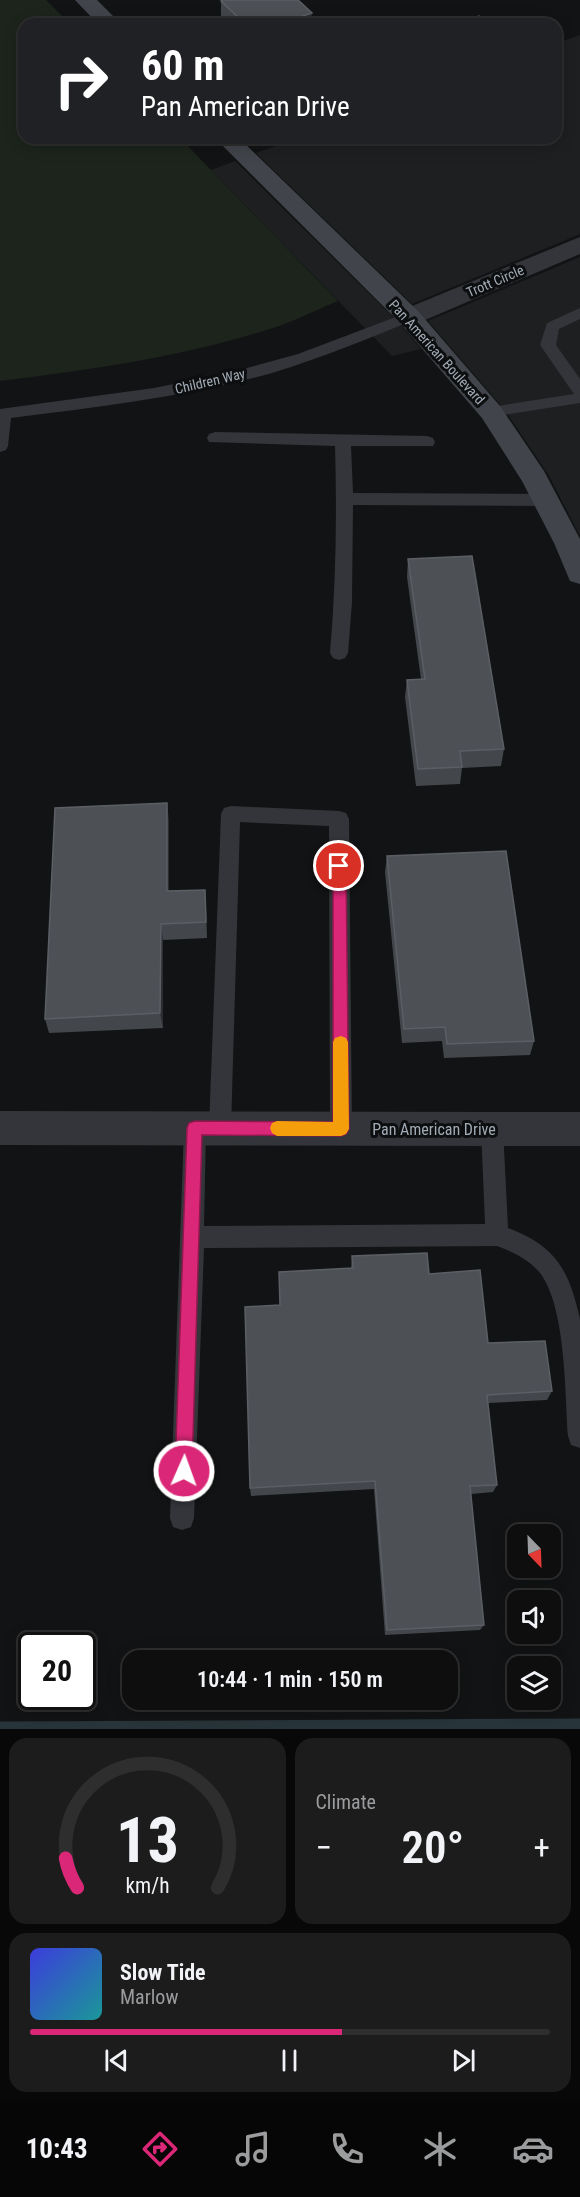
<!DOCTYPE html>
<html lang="en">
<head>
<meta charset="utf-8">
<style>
  body { margin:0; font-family:"Roboto Condensed",sans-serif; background:#1c1c1d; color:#f1f3f6; height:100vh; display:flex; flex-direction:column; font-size:22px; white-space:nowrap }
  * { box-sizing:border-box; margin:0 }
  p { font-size:20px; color:#9b9c9e }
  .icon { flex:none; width:33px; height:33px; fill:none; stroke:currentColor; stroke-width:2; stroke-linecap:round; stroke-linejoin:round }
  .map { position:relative; height:1729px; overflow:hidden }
  .side { display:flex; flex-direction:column; gap:9px; padding:9px; background:#080808; flex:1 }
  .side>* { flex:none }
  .hud { position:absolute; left:18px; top:18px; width:544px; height:126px; border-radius:18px; box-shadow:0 3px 15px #0003,0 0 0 2px #2e2e2f; background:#202124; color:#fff; overflow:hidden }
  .needle { width:39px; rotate:157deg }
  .buttons { position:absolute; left:507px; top:1524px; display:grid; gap:12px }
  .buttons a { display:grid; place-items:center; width:54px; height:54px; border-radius:12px; background:#0e0e0f; box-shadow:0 3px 15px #0003,0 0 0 2px #2e2e2f; font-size:30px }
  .speed { position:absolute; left:18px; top:1632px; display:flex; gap:12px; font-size:30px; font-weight:700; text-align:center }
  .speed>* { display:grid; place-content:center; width:78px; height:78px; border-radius:50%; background:#0e0e0f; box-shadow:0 3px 15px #0003,0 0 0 2px #2e2e2f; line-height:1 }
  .speed .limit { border:3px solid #111; border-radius:9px; background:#fff; color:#111 }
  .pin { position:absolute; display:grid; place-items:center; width:51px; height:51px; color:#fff; margin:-26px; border:3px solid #fff; border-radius:50%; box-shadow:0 2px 6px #0007 }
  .me { position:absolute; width:66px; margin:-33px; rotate:2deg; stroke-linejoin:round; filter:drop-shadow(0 0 4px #0008) }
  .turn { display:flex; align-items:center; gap:21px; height:126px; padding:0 24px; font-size:27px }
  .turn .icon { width:78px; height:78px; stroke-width:2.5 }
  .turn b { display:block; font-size:42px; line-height:51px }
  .big { font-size:45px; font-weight:600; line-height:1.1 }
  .side .tile { flex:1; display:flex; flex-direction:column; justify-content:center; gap:9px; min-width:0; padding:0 21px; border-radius:18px; background:#1c1c1d }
  .side .dial { align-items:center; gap:0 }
  .dial svg { height:156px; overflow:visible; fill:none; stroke:#2e2e2f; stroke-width:7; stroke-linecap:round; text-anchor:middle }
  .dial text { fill:#f1f3f6; stroke:none }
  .song { display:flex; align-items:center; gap:18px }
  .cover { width:72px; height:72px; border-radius:9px; background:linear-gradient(135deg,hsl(240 70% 55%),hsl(180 70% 35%)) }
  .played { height:6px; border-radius:3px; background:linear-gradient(90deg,#db2777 60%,#2e2e2f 60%) }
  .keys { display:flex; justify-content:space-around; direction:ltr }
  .heat { display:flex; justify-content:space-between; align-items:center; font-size:33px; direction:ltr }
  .side .tiles { flex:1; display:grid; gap:9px; grid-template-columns:1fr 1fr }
  .tile:last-child { grid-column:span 2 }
  .trip { position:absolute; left:122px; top:1650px; width:336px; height:60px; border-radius:18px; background:#0e0e0f; box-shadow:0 3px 15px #0003,0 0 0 2px #2e2e2f; font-weight:600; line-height:60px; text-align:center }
  .tabs { display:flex; height:96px; justify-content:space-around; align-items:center; background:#060606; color:#9b9c9e }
  .tabs .icon { width:42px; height:42px }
  .tabs .selected { color:#db2777 }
  .tabs b { font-size:27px; color:#f1f3f6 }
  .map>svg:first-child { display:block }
</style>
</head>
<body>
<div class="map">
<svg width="580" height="1729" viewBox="0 0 580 1729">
  <rect width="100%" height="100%" fill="#121314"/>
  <!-- built -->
  <g fill="#1e1f21">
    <polygon points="580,35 580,234 412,304 256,153 298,138 556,138 557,43"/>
    <polygon points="235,161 398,322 421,349 392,356 211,170"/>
    <polygon points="580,257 580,536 548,474 504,409 428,321"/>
  </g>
  <!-- green -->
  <path fill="#1c241c" d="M 0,0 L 46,0 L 70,24 L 24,24 L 24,138 L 180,138 L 338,301 C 316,310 293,322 270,329 C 182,357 91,370 0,381 Z"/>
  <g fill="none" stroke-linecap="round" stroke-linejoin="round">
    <!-- stream -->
    <polyline stroke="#273439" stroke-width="13" points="0,1728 580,1725"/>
    <!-- lane -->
    <g fill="#33353a" fill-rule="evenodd">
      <polygon points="580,308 580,319 559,329 556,345 580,379 580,403 491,417 485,416 483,412 485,408 491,407 574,394 540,345 547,323"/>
      <path d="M 409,312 L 417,317 L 414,320 C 367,339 321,358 272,373 C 187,397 98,407 11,418 L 8,446 L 6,450 L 0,452 L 0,409 L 154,388 L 229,373 L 298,354 Z"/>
      <path d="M 215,432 L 427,436 L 433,438 L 435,442 L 433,446 L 351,446 L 353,493 L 546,494 L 552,496 L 554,500 L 552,504 L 546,506 L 353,505 L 352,602 L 348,653 L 345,658 L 339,660 L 333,658 L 330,653 C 336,584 337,515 335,446 L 209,442 L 207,438 L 209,434 Z"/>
      <polygon points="231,806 339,811 346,813 349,819 352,1129 349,1136 341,1139 333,1136 330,1129 329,826 240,822 231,1128 228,1135 220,1138 212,1135 209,1128 221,814 224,808"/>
      <path d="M 195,1118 L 203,1121 L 206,1128 L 204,1226 L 485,1224 L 481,1128 L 484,1121 L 492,1118 L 500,1121 L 503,1128 L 508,1228 C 556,1246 569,1270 580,1319 L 580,1448 L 571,1445 L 568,1436 C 565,1393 566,1307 540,1273 C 529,1259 513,1252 497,1246 L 204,1248 L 194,1518 L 191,1527 L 182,1530 L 173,1527 L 170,1518 L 184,1128 L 187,1121 Z"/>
    </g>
    <!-- street -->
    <g fill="#33353a" fill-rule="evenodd">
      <polygon points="580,237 580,254 418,323 409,325 400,323 396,317 400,311"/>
      <polygon points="0,1111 580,1112 580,1146 0,1145"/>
    </g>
    <!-- secondary -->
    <g fill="#41444a" fill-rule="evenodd">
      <polygon points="75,0 97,0 121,24 98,24"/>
      <polygon points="215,138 239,138 418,311 500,406 544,471 580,539 580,584 570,581 554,543 522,481 482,418 400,323"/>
    </g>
  </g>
  <!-- wall -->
  <g fill="#43464a">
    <polygon points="221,1 312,24 229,24 221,17"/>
    <polygon points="408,559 504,749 501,766 462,768 460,784 416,786 405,697 407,680 421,679 407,577"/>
    <polygon points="169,820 169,891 206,906 207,938 163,940 163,1028 49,1033 45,1019"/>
    <polygon points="387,856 534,1041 530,1055 444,1058 442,1041 402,1043 385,872"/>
    <polygon points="352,1256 429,1274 488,1343 552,1391 547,1400 488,1403 497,1485 493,1492 471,1494 484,1625 480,1630 385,1635 374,1489 251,1496 250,1488 280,1305 351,1268"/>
  </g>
  <!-- shaded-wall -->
  <g fill="#2b2d30">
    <polygon points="312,13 312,24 279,24"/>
    <polygon points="167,803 169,820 169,907 167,891"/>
    <polygon points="161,924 163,940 163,1028 160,1013"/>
  </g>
  <!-- building -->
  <g fill="#4d5156" stroke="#5b5f65" stroke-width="1.5">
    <polygon points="224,0 298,0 312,13 279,24 245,24 221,1"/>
    <polygon points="479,16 488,24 455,24"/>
    <polygon points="472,556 504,749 460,751 462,767 418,769 407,680 425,679 408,559"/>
    <polygon points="167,803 167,891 205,890 206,922 161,924 160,1013 45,1019 55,808"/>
    <polygon points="506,851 534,1041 447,1044 445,1027 404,1029 387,856"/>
    <polygon points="427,1253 429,1274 480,1270 488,1343 545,1341 552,1391 487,1395 497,1485 470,1486 484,1625 387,1630 375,1481 250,1488 245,1307 280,1305 279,1272 353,1268 352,1256"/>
  </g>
  <!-- route -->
  <polygon fill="#db2777" stroke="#8e194d" stroke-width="1.5" points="339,861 344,862 346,866 349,1129 346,1134 341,1136 202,1135 192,1471 190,1477 184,1480 178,1477 175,1471 187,1128 189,1123 195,1121 333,1122 333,866 335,862"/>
  <!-- slow -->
  <polygon fill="#f59e0b" points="341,1036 346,1038 348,1042 349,1129 346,1134 341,1136 277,1136 272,1133 270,1128 272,1123 277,1121 333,1122 333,1042 335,1038"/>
  <g text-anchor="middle" stroke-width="6" stroke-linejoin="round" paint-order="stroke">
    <!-- far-street labels -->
    <g font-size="14" fill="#a2acb6" stroke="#0d0e0f">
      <text transform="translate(495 281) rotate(-23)" y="5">Trott Circle</text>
      <text transform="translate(437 352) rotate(48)" y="5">Pan American Boulevard</text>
      <text transform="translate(210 381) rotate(-13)" y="5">Children Way</text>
    </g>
    <!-- street labels -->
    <g font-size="16" fill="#a2acb6" stroke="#0d0e0f">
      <text x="434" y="1135">Pan American Drive</text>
    </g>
  </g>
</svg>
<div class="buttons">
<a><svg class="needle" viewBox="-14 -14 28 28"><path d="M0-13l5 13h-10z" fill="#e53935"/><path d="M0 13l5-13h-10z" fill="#9b9c9e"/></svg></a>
<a><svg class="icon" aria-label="sound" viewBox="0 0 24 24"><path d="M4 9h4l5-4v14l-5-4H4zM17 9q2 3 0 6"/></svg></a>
<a><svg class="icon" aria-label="layers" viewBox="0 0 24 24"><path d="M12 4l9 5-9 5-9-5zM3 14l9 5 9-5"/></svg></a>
</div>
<div class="speed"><div class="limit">20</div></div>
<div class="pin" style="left:339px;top:866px;background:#d93025"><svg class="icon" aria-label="arrive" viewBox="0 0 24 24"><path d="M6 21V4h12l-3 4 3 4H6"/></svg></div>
<svg class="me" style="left:184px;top:1471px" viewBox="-20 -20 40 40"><circle r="17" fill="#db2777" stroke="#fff" stroke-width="3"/><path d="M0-11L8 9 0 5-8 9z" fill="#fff"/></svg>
<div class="trip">10:44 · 1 min · 150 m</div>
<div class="hud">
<div class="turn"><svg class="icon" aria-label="right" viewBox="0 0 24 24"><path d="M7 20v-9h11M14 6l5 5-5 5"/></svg><div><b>60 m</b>Pan American Drive</div></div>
</div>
</div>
<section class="side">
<div class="tiles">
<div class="tile dial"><svg viewBox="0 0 100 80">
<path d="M14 69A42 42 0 1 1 86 69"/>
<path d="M14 69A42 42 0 0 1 8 54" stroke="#db2777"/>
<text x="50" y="56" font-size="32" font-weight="700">13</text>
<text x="50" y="72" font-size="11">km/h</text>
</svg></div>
<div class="tile"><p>Climate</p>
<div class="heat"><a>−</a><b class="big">20°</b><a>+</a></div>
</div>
<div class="tile">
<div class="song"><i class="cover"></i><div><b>Slow Tide</b><p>Marlow</p></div></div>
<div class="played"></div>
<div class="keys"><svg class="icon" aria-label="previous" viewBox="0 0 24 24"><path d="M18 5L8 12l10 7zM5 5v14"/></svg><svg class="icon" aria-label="pause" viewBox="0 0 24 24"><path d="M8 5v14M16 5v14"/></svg><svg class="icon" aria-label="next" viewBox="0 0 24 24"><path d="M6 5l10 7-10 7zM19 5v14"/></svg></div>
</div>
</div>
</section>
<nav class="tabs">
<b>10:43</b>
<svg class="icon selected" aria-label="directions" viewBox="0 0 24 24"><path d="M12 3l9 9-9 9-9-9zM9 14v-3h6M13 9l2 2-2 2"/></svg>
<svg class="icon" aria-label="music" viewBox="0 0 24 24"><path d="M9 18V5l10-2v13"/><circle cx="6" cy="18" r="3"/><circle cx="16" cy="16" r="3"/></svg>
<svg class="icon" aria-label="phone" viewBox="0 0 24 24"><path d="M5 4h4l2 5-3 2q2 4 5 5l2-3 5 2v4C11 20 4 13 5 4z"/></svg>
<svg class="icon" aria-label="climate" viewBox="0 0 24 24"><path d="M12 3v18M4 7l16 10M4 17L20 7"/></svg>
<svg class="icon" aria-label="car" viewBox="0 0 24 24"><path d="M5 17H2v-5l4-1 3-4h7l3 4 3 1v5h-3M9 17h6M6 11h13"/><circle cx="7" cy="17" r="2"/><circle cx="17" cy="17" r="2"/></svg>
</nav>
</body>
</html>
